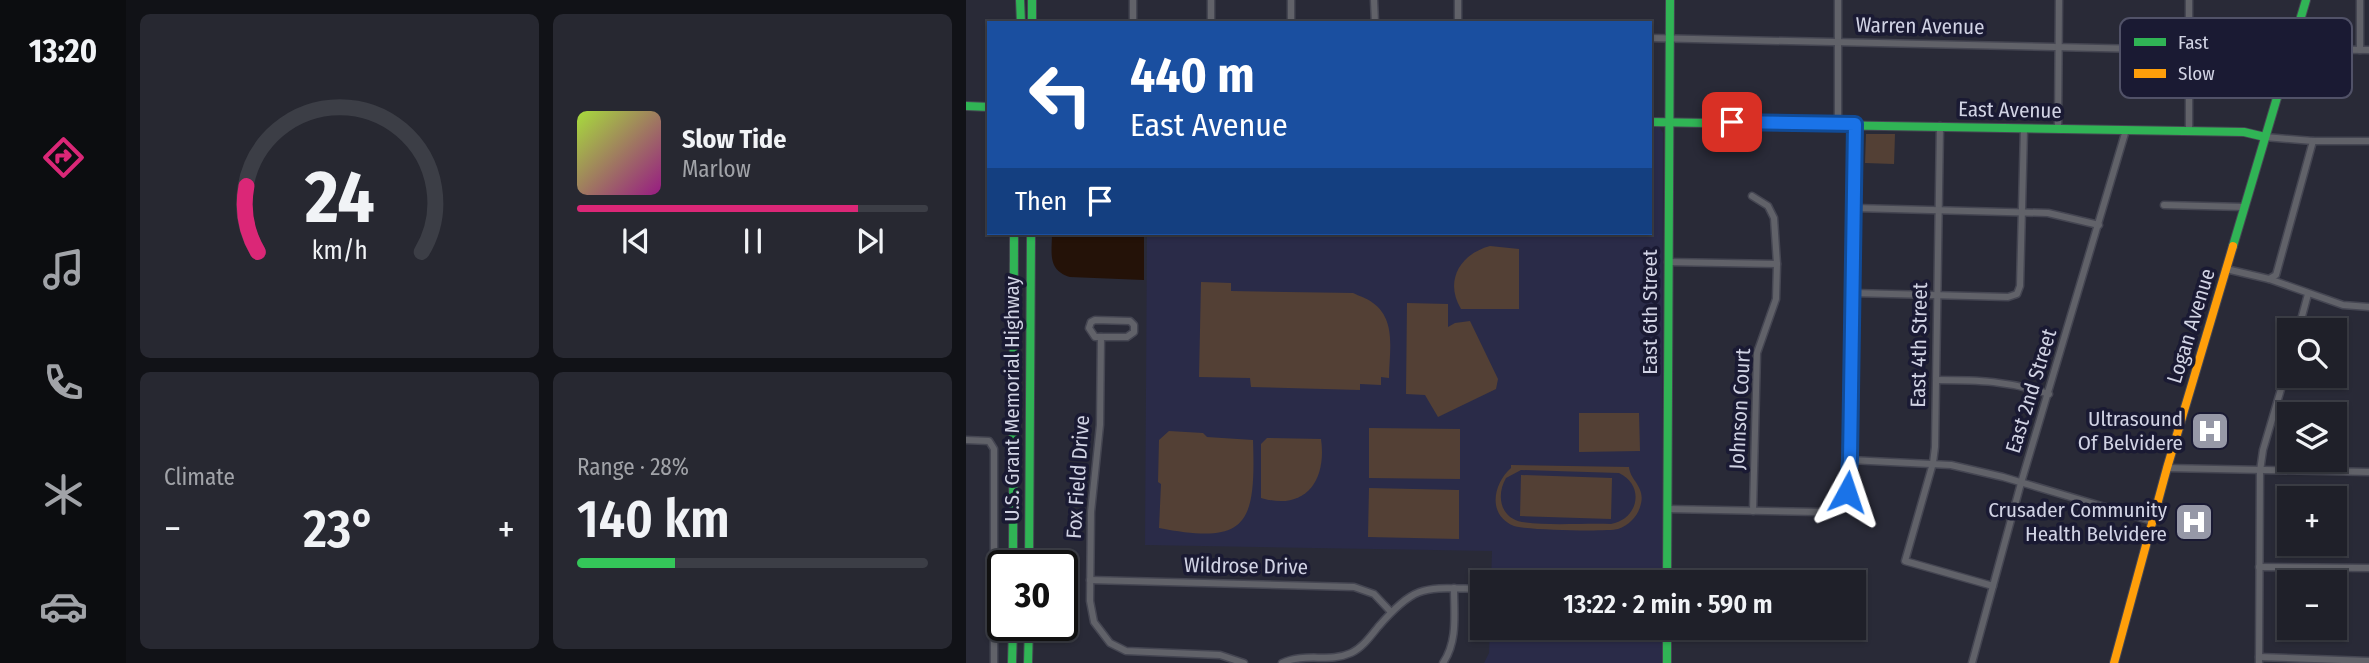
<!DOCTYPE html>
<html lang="en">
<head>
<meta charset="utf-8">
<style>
  body { margin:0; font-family:"Fira Sans Condensed",sans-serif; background:#272831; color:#f1f3f6; height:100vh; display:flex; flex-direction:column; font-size:26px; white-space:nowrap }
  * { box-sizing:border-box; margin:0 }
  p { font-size:23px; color:#a1a3a8 }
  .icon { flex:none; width:38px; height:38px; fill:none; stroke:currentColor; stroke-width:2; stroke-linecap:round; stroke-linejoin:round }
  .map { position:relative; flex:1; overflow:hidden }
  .side { display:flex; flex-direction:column; gap:14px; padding:14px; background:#111217; width:840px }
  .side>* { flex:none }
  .banner { position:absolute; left:21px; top:21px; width:665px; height:214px; border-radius:0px; box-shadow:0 2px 5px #0004,0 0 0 2px #3c3e46; background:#1a4fa0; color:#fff; overflow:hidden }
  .fabs { position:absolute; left:1311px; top:318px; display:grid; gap:14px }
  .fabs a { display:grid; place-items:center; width:70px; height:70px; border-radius:0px; background:#1f2029; box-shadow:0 2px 5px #0004,0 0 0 2px #3c3e46; font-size:35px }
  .speed { position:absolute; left:21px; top:550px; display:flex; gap:14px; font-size:35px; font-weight:700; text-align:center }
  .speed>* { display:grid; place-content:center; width:91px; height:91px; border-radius:50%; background:#1f2029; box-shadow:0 2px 5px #0004,0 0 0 2px #3c3e46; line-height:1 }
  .speed .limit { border:4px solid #111; border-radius:10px; background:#fff; color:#111 }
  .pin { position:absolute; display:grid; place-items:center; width:60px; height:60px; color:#fff; margin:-30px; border-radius:14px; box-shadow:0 4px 10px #0006 }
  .me { position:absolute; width:77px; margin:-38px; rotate:5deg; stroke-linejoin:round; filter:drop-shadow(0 0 5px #0008) }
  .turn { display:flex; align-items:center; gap:24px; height:147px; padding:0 28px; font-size:32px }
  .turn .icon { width:91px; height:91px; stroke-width:2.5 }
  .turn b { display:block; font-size:49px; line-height:60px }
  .then { display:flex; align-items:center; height:66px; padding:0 28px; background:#0003; gap:14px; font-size:26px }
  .big { font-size:52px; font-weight:600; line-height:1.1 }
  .side .widget { flex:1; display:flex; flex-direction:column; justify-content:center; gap:10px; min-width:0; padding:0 24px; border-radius:10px; background:#272831 }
  .side .dial { align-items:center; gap:0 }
  .dial svg { height:182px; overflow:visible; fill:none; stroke:#3c3e46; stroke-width:7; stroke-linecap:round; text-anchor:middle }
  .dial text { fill:#f1f3f6; stroke:none }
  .song { display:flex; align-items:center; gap:21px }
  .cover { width:84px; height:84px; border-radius:10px; background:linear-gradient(135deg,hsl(80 70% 55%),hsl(310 70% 35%)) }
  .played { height:7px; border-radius:4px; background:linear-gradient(90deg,#db2777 80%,#3c3e46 80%) }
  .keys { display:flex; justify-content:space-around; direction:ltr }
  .heat { display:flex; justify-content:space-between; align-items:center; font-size:38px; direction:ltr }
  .charge { height:10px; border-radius:5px; background:linear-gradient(90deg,#34c759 28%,#3c3e46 0) }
  .side .tiles { flex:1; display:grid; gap:14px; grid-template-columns:repeat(2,1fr) }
  .trip { position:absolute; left:504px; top:570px; width:396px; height:70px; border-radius:0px; background:#1f2029; box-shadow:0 2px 5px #0004,0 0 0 2px #3c3e46; font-weight:600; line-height:70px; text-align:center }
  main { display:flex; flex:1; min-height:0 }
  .menu { display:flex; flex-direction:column; width:126px; justify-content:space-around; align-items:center; background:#0c0d10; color:#a1a3a8 }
  .menu .icon { width:49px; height:49px }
  .menu .current { color:#db2777 }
  .menu b { font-size:32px; color:#f1f3f6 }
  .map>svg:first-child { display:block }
</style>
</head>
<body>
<main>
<nav class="menu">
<b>13:20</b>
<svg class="icon current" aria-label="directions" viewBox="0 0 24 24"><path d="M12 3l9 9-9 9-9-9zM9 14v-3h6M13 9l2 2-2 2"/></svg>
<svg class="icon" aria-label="music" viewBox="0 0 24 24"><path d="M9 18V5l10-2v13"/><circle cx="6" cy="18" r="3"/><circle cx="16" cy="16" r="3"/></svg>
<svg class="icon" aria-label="phone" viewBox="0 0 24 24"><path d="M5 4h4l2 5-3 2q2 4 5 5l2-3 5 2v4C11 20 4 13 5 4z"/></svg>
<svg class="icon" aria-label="climate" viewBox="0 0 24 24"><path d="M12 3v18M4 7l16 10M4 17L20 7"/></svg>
<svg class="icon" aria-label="car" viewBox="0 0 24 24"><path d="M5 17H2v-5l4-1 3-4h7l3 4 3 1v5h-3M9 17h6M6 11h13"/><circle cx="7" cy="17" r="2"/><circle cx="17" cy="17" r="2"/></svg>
</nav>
<section class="side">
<div class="tiles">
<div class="widget dial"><svg viewBox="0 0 100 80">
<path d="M14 69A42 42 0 1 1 86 69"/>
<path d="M14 69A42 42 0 0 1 9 40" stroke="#db2777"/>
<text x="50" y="56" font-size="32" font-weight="700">24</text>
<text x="50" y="72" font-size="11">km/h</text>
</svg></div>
<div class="widget">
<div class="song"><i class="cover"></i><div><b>Slow Tide</b><p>Marlow</p></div></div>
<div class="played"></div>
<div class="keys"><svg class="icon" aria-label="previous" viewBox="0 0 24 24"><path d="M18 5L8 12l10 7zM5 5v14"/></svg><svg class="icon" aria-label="pause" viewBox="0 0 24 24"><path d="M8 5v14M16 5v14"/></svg><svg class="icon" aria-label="next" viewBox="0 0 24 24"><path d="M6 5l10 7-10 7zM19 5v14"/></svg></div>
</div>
<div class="widget"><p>Climate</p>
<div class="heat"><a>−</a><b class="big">23°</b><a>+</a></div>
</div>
<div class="widget"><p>Range · 28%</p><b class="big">140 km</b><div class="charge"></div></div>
</div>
</section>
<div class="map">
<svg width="1403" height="663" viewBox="0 0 1403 663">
  <rect width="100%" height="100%" fill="#292a37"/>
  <!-- built -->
  <g fill="#2a2b48">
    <polygon points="684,125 693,126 697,133 696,583 525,583 526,551 179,545 181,233 684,233"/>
    <polygon points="524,628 696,628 696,663 518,663 523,653"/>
  </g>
  <!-- green -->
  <g fill="#534035" fill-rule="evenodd">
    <polygon points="900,134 929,134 928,164 899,163"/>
    <path d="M 524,246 L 553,249 L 553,309 L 495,309 C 478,281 494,254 524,246 Z"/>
    <path d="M 235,282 L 265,283 L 265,291 L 387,293 C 393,296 401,298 407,303 C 431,320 423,353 423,378 L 415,377 L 415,385 L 394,384 L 394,390 L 285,387 L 284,378 L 233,377 Z"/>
    <polygon points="441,303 482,304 482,327 489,323 504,321 532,379 530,389 472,417 459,395 440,394"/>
    <polygon points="613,413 673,413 674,451 613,452"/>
    <polygon points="403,428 494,429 494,479 403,478"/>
    <path d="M 203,431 L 237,433 L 241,437 L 287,440 C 290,525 281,545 193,528 L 195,484 L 192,482 L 193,440 Z"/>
    <path d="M 301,438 L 355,439 C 361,481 339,511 295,498 L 295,444 Z"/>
    <path d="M 545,465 L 663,467 C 664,481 681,487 674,507 C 671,517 663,525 652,529 C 640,532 560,530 548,526 C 521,515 527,484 545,468 ZM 555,470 L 653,473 C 679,485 673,519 645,524 C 618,523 582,526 556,522 C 534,518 530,495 540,478 Z"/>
    <polygon points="555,475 646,478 645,519 554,516"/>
    <polygon points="403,488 493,490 493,539 402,537"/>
  </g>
  <!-- water -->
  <path fill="#241208" d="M 86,233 L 178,233 L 178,280 L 104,277 C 81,270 86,253 86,233 Z"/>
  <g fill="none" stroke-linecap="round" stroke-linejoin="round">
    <defs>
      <g id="street">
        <polyline points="245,0 245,23"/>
        <polyline points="408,0 409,23"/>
        <polyline points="872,0 872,124"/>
        <polyline points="167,23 167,0"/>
        <polyline points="325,23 325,0"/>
        <polyline points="492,23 492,0"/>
        <polyline points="1222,30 1266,33 1325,49 1403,50"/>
        <polyline points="684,38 1222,50"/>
        <polyline points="1394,50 1394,0"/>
        <polyline points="974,126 969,447 967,463 939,561 1027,586"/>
        <polyline points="1092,129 1093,0"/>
        <polyline points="1223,131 1223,0"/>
        <polyline points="1299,137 1347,141 1403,141"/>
        <polyline points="786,196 802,206 808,218 811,264 810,299 791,353 787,511"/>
        <polyline points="1198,205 1278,207"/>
        <polyline points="889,208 1082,213 1133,225"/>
        <polyline points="702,262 811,264"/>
        <polyline points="1260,269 1303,279 1377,305 1403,307"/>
        <polyline points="1303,279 1310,275 1347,141"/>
        <polyline points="887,293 1042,297 1051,294 1054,286 1058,129"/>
        <polygon points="129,320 164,321 168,325 168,332 161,337 129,337 123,328 125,322"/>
        <polyline points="1332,331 1342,294"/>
        <polyline points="135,337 134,425 125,512 124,601 128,622 144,643 160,651 254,655 278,663"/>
        <path d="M 971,380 C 1013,380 1042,381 1083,394"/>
        <polyline points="0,440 23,441 28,449 28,663"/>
        <polyline points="884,460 985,465 1037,477 1186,521"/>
        <polyline points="1201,468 1403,472"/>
        <path d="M 702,509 L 853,512 C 870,509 880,501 883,483 L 889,124"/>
        <polyline points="1293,567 1403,568"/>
        <polyline points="124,580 388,587 408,594 425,612"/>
        <polyline points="1293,657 1403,661"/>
        <path d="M 316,663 C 339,652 363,663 385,653 C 396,648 404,637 412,627 C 451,582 460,588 516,589"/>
        <path d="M 477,663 C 492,641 488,614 488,588"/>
        <polyline points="1006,663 1055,483 1160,130"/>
        <polyline points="1293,663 1294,471 1297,450 1323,362"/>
      </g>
      <g id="fast">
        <polyline points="54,0 55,23"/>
        <polyline points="66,0 66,23"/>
        <polyline points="0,106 23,107"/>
        <polyline points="684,122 1278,132 1299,137"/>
        <polyline points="1267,246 1340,0"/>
        <polyline points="47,565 48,233"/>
        <polyline points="63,565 65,233"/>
        <polyline points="701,583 704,0"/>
        <polyline points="701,628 701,663"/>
        <polyline points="46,663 47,625"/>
        <polyline points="62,663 63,625"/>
      </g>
      <polyline id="slow" points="1148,663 1201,468 1267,246"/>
    </defs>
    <!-- street casing -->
    <use href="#street" stroke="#454652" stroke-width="9"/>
    <!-- fast casing -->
    <use href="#fast" stroke="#454652" stroke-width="10"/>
    <!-- slow casing -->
    <use href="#slow" stroke="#454652" stroke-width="10"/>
    <!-- street -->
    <use href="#street" stroke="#616269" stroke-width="6"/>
    <!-- fast -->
    <use href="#fast" stroke="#30b455" stroke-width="8"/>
    <!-- slow -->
    <use href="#slow" stroke="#ff9f0a" stroke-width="8"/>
  </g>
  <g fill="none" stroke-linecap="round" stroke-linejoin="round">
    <defs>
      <polyline id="route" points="766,122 889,124 884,460 881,492"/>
    </defs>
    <!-- route casing -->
    <use href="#route" stroke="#114b97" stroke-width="18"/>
    <!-- route -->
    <use href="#route" stroke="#1a73e8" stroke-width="12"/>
  </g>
  <!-- icons -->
  <defs>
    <symbol id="hospital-square" viewBox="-11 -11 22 22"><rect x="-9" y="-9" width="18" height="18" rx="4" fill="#9698a7" stroke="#1a1a33"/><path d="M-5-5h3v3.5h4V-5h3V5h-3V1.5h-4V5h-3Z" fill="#fff"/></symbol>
  </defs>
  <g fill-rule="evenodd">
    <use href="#hospital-square" x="1222" y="409" width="44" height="44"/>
    <use href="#hospital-square" x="1206" y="500" width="44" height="44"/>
  </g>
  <g text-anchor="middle" stroke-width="7" stroke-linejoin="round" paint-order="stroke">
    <!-- street labels -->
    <g font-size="21" fill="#d1d3e4" stroke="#1a1a33">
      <text transform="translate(954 26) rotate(1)" y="7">Warren Avenue</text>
      <text transform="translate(1044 110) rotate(1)" y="7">East Avenue</text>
      <text transform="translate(684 312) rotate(-90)" y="7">East 6th Street</text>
      <text transform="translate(1225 326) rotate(-73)" y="7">Logan Avenue</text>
      <text transform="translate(953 345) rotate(-89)" y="7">East 4th Street</text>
      <text transform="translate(1065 391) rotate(-73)" y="7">East 2nd Street</text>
      <text transform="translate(46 399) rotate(-90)" y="7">U.S. Grant Memorial Highway</text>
      <text transform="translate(774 409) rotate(-87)" y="7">Johnson Court</text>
      <text transform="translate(112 477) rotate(-86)" y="7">Fox Field Drive</text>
      <text transform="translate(280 566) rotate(1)" y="7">Wildrose Drive</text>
    </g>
    <!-- poi labels -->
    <g font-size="21" fill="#d1d3e4" stroke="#1a1a33" text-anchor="end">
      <text x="1217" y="426">Ultrasound<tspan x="1217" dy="24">Of Belvidere</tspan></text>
      <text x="1201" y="517">Crusader Community<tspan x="1201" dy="24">Health Belvidere</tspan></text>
    </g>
  </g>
  <!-- legend -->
  <rect x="1154" y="18" width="232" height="80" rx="10" fill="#1a1a33" stroke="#515268" stroke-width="2"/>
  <rect x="1168" y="38" width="32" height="8" fill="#30b455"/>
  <rect x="1168" y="69" width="32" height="9" fill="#ff9f0a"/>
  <g font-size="19" fill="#d1d3e4">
    <text x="1212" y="49">Fast</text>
    <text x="1212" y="80">Slow</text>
  </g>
</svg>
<div class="fabs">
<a><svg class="icon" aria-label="search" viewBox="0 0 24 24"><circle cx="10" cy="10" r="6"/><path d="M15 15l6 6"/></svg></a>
<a><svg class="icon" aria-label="layers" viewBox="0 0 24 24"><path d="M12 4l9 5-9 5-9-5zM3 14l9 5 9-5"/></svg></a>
<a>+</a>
<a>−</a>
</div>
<div class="speed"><div class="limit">30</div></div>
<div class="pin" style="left:766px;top:122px;background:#d93025"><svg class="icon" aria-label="arrive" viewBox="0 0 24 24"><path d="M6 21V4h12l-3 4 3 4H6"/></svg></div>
<svg class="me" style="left:881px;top:492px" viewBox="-20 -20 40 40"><path d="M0-17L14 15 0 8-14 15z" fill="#1a73e8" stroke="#fff" stroke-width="4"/></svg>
<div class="trip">13:22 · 2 min · 590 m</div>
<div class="banner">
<div class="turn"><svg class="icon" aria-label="left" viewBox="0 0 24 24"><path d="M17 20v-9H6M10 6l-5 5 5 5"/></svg><div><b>440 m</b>East Avenue</div></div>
<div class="then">Then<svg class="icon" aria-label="arrive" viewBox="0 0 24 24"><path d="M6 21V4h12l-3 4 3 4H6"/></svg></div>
</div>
</div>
</main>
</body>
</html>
